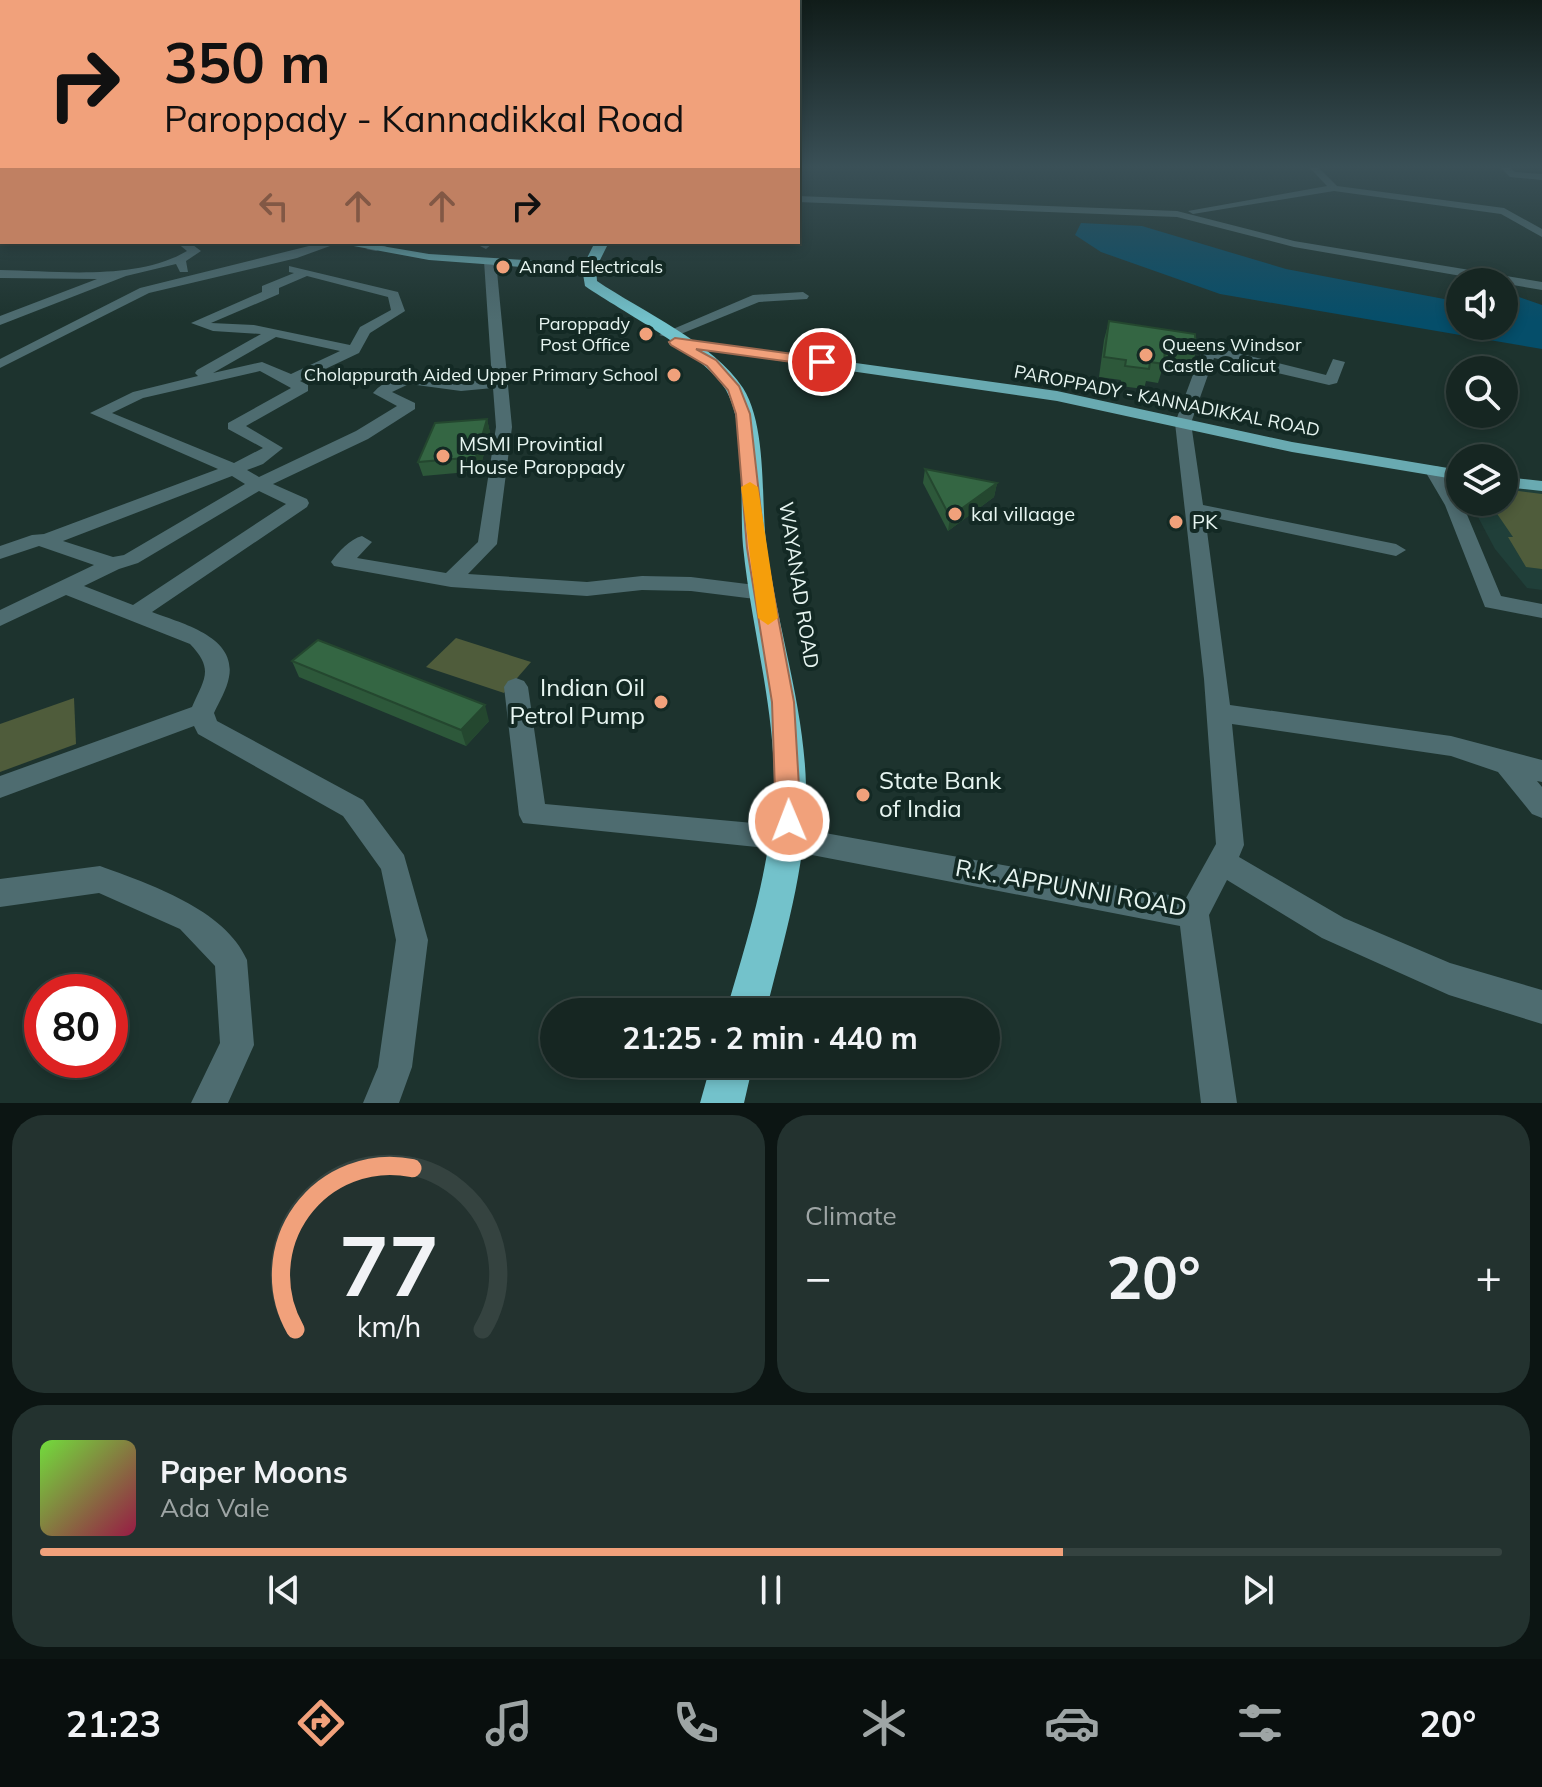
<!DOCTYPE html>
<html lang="en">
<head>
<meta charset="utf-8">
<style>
  body { margin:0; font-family:Mulish,sans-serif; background:#23322f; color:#f1f3f6; height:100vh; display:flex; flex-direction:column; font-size:30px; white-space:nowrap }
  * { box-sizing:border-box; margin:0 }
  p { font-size:26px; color:#9ea5a5 }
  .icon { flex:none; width:44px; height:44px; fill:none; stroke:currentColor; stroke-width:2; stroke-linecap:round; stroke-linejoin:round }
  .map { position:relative; height:1103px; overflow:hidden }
  .side { display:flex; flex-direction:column; gap:12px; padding:12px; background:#0c1513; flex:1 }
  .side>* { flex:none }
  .top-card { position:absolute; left:0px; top:0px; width:800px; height:244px; box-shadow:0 4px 12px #0003,0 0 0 2px #354340; background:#f1a17b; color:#111; overflow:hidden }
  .controls { position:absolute; left:1446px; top:268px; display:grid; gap:16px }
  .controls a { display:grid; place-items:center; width:72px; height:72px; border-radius:50%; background:#162622; box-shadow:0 4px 12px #0003,0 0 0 2px #354340; font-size:40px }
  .speed { position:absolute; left:24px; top:974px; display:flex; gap:16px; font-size:40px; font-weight:700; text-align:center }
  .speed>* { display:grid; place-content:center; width:104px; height:104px; border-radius:50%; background:#162622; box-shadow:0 4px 12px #0003,0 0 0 2px #354340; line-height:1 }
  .speed .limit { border:12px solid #d22; background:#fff; color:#111 }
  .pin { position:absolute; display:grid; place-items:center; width:68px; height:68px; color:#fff; margin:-34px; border:4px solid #fff; border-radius:50%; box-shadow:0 2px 8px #0007 }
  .me { position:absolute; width:88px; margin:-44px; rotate:359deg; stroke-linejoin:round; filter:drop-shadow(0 0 6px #0008) }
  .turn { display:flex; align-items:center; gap:28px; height:168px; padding:0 32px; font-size:36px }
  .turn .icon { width:104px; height:104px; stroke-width:2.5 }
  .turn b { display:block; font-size:56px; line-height:68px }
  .lanes { display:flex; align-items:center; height:76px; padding:0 32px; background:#0003; justify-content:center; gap:40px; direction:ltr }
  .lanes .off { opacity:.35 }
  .big { font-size:60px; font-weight:700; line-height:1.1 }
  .side .card { flex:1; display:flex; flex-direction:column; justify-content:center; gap:12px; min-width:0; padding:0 28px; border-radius:32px; background:#23322f }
  .side .dial { align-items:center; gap:0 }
  .dial svg { height:208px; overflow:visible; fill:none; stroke:#354340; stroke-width:7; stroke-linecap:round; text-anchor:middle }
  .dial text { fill:#f1f3f6; stroke:none }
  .song { display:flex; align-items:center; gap:24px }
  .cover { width:96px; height:96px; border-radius:12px; background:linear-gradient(135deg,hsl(100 70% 55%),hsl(340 70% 35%)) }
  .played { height:8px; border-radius:4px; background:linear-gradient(90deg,#f1a17b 70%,#354340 70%) }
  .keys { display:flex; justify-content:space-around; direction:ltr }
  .heat { display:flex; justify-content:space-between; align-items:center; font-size:44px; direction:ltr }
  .side .tiles { flex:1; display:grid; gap:12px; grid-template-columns:1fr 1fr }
  .card:last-child { grid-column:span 2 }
  .trip { position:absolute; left:540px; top:998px; width:460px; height:80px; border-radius:40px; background:#162622; box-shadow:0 4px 12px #0003,0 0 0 2px #354340; font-weight:700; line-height:80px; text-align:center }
  .dock { display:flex; height:128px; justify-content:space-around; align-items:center; background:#090f0e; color:#9ea5a5 }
  .dock .icon { width:56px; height:56px }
  .dock .selected { color:#f1a17b }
  .dock b { font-size:36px; color:#f1f3f6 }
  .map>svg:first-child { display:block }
</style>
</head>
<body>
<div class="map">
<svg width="1542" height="1103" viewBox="0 0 1542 1103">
  <rect width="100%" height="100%" fill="#1d332e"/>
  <!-- built -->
  <polygon fill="#203f39" points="1504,486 1542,489 1542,590 1527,588 1495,549 1470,502 1504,502"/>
  <!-- green -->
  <g fill="#4f5c3b">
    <polygon points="1504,489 1542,494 1542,569 1526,567 1508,537 1513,537 1489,502 1504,502"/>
    <polygon points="456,638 531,662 504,693 426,667"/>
    <polygon points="74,698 76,744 0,772 0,724"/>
  </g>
  <!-- water -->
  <polygon fill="#054e6a" points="1081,223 1142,226 1286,269 1460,302 1460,326 1504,326 1504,298 1519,297 1542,305 1542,349 1220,294 1101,252 1075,235"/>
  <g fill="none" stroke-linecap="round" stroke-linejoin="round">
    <!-- minor -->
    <g fill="#4e6c70" fill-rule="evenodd">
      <polygon points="1309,167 1318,167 1337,186 1504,208 1542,229 1542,237 1501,214 1334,191 1193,214 1188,211 1327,186"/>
      <polygon points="1500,167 1509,167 1515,172 1542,174 1542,180 1510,177"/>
      <rect x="0" y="182" width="2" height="6"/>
      <polygon points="798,196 1177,211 1294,241 1542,282 1542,290 1294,247 1177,217 798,202"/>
      <rect x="0" y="222" width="2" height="6"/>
      <path d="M 176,242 L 189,242 L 201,251 L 186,261 L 188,272 L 180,272 L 176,264 L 126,276 L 0,325 L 0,316 L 97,279 L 0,278 L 0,270 C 58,271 136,281 187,251 Z"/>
      <polygon points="325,242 341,242 297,258 149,293 0,368 0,359 140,288"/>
      <polygon points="379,242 395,242 376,251 366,249"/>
      <polygon points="482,242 494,242 486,249 480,246"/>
      <path d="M 490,258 L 496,261 L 512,427 L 497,544 L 468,574 L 587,582 L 642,576 L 691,577 L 763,586 L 774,593 L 763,600 L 691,591 L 642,590 L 587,596 L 451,587 L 334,566 L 331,562 C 338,552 350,539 362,536 L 372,542 L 357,558 L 446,573 L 478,542 L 496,427 L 493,388 L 461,391 L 409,384 L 392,392 L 415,403 L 415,409 L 368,439 L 273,484 L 307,499 L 309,503 L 307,507 L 152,612 C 180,623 237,636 229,677 C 227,689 219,702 214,713 L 217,721 L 363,800 L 404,855 L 428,940 L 412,1067 L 399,1103 L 363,1103 L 378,1067 L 396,940 L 381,869 L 343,816 L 198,734 L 194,726 L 0,798 L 0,776 L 192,707 C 205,678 214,669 190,644 L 66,595 L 0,626 L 0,610 L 94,565 L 39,546 L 0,559 L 0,546 L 32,535 L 44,534 L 218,469 L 90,413 L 133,392 L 198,376 L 195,373 L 197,370 L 261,334 L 213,331 L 191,323 L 262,292 L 262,286 L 294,273 L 289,272 L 289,266 L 398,292 L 405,311 L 370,333 L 359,353 L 300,381 L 308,385 L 308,391 L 246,426 L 283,448 L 263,464 L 247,470 L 259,477 L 356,431 L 397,406 L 373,393 C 397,366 429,379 460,381 C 470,382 482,380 492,379 L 484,261 ZM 307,276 L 388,297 L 391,310 L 360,327 L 350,345 L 254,325 L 211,323 L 279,294 L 279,288 ZM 276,337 L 340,351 L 291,374 L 262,362 L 213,373 ZM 260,371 L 291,388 L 228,423 L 228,429 L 263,448 L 234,463 L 112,413 L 143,398 ZM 232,476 L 245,484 L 124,555 L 113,557 L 63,541 ZM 259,491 L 286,504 L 133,605 L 84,586 L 119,569 L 138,563 Z"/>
      <polygon points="803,292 809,296 807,299 759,302 671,338 659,335 753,295"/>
      <polygon points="1193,342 1326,375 1333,359 1345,362 1337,383 1329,385 1214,358 1191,423 1203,505 1396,544 1406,550 1396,556 1205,516 1230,705 1451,736 1542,760 1542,782 1537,781 1542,787 1542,818 1532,814 1498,772 1451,756 1232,724 1244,845 1239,857 1344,918 1450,963 1542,990 1542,1024 1449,995 1322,938 1227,880 1209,915 1237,1103 1201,1103 1180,926 786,850 523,823 519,815 504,687 508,681 516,678 524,681 528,687 545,804 786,826 1186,898 1216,844 1204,679 1175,423 1201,353 1188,349 1188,343"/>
      <polygon points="1434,466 1440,467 1463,505 1501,596 1542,604 1542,618 1485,607 1445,505 1425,471"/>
      <path d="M 100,866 C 149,884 225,909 247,960 L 254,1045 L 228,1103 L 191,1103 L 220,1043 L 215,966 L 180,929 L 99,893 L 0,907 L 0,879 Z"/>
    </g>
    <!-- major -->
    <g fill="#69aab1" fill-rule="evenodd">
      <polygon points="332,242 358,242 429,254 589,264 595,268 589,272 429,260"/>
      <polygon points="675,338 1057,391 1292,442 1460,470 1460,480 1292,452 1057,401 670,345 668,342"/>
      <polygon points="1504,477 1542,481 1542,491 1504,487"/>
    </g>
    <!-- highway -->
    <g fill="#73c2cb" fill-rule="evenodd">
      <path d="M 595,242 L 609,242 L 596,268 L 597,281 C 641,311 714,343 743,388 C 767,426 761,498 766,542 C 776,624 804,703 806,786 C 808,863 784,938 766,1012 L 726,1012 C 747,939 772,864 774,787 C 775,706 751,627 743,546 C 739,502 748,430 726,390 C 706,355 621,311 585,286 L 582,268 Z"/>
      <polygon points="711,1064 753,1064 744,1103 700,1103"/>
    </g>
  </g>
  <!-- wall -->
  <g fill="#2d583a">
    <polygon points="1109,321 1196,352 1190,371 1163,367 1158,383 1146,381 1144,389 1120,386 1121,380 1099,377 1104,340"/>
    <polygon points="487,419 490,433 479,471 423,476 418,462"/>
    <polygon points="925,469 997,483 994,497 948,531 923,483"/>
    <polygon points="292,661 489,721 466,746 299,677"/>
  </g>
  <!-- shaded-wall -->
  <g fill="#24472f">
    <polygon points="487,419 490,433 479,471 476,457"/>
    <polygon points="997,483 994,497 948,531 950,517"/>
    <polygon points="485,705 489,721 466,746 461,730"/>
  </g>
  <!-- building -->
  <g fill="#346643" stroke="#24472f" stroke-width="2">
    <polygon points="1109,321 1195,334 1196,352 1165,347 1164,364 1150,362 1149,369 1125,366 1126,360 1104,357"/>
    <polygon points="487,419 476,457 418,462 435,423"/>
    <polygon points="925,469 997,483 950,517"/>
    <polygon points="318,640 485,705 461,730 292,661"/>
  </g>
  <!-- sky -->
  <linearGradient id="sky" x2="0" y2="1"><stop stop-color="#101c19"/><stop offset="0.52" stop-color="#3a5057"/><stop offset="1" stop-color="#3a5057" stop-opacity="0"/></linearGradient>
  <rect width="1542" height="321" fill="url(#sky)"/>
  <!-- route -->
  <polygon fill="#f1a17b" stroke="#9d6950" stroke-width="2" points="675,338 822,358 829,362 822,366 696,349 716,360 739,386 750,414 765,548 794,702 801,821 798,828 789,831 780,828 776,821 772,702 747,548 736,414 728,390 707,366 671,345 669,342"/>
  <!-- slow -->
  <polygon fill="#f59e0b" points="750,482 758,487 778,618 768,625 758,618 741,487"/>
  <!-- markers -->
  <g fill="#f1a17b" stroke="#132924" stroke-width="3">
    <circle cx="503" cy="267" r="8"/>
    <circle cx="646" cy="334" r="8"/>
    <circle cx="1146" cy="355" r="8"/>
    <circle cx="674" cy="375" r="8"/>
    <circle cx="443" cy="456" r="8"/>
    <circle cx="955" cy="514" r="8"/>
    <circle cx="1176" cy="522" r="8"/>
    <circle cx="661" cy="702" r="8"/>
    <circle cx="863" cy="795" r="8"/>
  </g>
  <g text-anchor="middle" stroke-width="8" stroke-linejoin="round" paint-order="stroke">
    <!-- far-poi labels -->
    <g font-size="18" fill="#e7f5f1" stroke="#132924" text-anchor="start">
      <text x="519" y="273">Anand Electricals</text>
      <text x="630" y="330" text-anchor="end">Paroppady<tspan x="630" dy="21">Post Office</tspan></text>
      <text x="1162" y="351">Queens Windsor<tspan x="1162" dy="21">Castle Calicut</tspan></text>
      <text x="658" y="381" text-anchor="end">Cholappurath Aided Upper Primary School</text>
    </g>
    <!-- far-street labels -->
    <g font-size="18" fill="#e7f5f1" stroke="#132924">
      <text transform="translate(1167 401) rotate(11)" y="6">PAROPPADY - KANNADIKKAL ROAD</text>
    </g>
    <!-- poi labels -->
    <g font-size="20" fill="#e7f5f1" stroke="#132924" text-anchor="start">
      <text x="459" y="451">MSMI Provintial<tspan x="459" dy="23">House Paroppady</tspan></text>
      <text x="971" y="521">kal villaage</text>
      <text x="1192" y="529">PK</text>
    </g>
    <!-- street labels -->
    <g font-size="20" fill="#e7f5f1" stroke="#132924">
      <text transform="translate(799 585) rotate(81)" y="7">WAYANAD ROAD</text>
    </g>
    <!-- near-poi labels -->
    <g font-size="24" fill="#e7f5f1" stroke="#132924" text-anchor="end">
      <text x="645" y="696">Indian Oil<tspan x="645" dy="28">Petrol Pump</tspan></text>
      <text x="879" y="789" text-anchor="start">State Bank<tspan x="879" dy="28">of India</tspan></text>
    </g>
    <!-- near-street labels -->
    <g font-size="24" fill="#e7f5f1" stroke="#132924">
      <text transform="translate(1071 888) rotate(10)" y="8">R.K. APPUNNI ROAD</text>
    </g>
  </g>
</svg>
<div class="controls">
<a><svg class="icon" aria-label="sound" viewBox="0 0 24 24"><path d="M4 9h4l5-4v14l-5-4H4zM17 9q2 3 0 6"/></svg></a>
<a><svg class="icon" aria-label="search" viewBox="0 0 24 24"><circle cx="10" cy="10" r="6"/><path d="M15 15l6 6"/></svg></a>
<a><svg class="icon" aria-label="layers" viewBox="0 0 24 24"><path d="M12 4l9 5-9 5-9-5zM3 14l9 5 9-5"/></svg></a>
</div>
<div class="speed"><div class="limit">80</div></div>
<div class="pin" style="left:822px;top:362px;background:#d93025"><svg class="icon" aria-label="arrive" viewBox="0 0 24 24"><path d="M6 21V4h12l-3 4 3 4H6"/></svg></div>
<svg class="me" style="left:789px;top:821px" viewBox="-20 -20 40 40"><circle r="17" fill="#f1a17b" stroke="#fff" stroke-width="3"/><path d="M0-11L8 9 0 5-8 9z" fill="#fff"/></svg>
<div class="trip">21:25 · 2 min · 440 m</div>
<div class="top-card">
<div class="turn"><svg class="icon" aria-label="right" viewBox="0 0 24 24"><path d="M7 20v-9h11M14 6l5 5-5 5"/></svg><div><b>350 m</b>Paroppady - Kannadikkal Road</div></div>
<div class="lanes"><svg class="icon off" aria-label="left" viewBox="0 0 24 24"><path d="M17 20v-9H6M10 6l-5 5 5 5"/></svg><svg class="icon off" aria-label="ahead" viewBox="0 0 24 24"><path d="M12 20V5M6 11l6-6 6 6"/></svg><svg class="icon off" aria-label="ahead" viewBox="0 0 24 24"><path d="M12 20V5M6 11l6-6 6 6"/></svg><svg class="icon" aria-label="right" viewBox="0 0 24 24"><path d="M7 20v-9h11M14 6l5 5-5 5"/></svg></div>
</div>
</div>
<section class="side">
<div class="tiles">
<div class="card dial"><svg viewBox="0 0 100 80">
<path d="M14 69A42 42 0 1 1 86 69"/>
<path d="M14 69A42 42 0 0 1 59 7" stroke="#f1a17b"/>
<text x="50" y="56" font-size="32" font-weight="700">77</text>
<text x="50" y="72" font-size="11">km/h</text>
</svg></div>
<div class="card"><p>Climate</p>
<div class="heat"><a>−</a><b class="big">20°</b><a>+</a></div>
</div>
<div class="card">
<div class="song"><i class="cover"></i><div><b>Paper Moons</b><p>Ada Vale</p></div></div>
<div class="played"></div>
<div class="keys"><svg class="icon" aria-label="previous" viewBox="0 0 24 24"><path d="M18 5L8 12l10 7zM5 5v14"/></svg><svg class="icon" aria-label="pause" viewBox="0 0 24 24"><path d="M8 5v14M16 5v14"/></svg><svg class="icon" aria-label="next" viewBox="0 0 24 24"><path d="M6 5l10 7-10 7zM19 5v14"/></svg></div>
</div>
</div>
</section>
<nav class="dock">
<b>21:23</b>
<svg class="icon selected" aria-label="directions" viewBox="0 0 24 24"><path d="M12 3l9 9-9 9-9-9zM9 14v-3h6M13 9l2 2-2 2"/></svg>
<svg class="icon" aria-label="music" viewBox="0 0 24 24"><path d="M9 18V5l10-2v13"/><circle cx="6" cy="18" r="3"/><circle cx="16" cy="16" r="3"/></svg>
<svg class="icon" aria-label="phone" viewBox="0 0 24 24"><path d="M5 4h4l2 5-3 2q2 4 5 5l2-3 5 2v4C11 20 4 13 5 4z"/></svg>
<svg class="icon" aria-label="climate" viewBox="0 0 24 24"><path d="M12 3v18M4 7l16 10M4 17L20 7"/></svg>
<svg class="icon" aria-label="car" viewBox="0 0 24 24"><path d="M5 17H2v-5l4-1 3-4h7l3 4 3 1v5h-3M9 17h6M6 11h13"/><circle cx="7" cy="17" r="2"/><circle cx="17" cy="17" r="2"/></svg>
<svg class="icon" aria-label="filters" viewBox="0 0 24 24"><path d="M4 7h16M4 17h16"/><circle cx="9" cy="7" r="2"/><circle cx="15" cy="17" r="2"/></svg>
<b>20°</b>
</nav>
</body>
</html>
